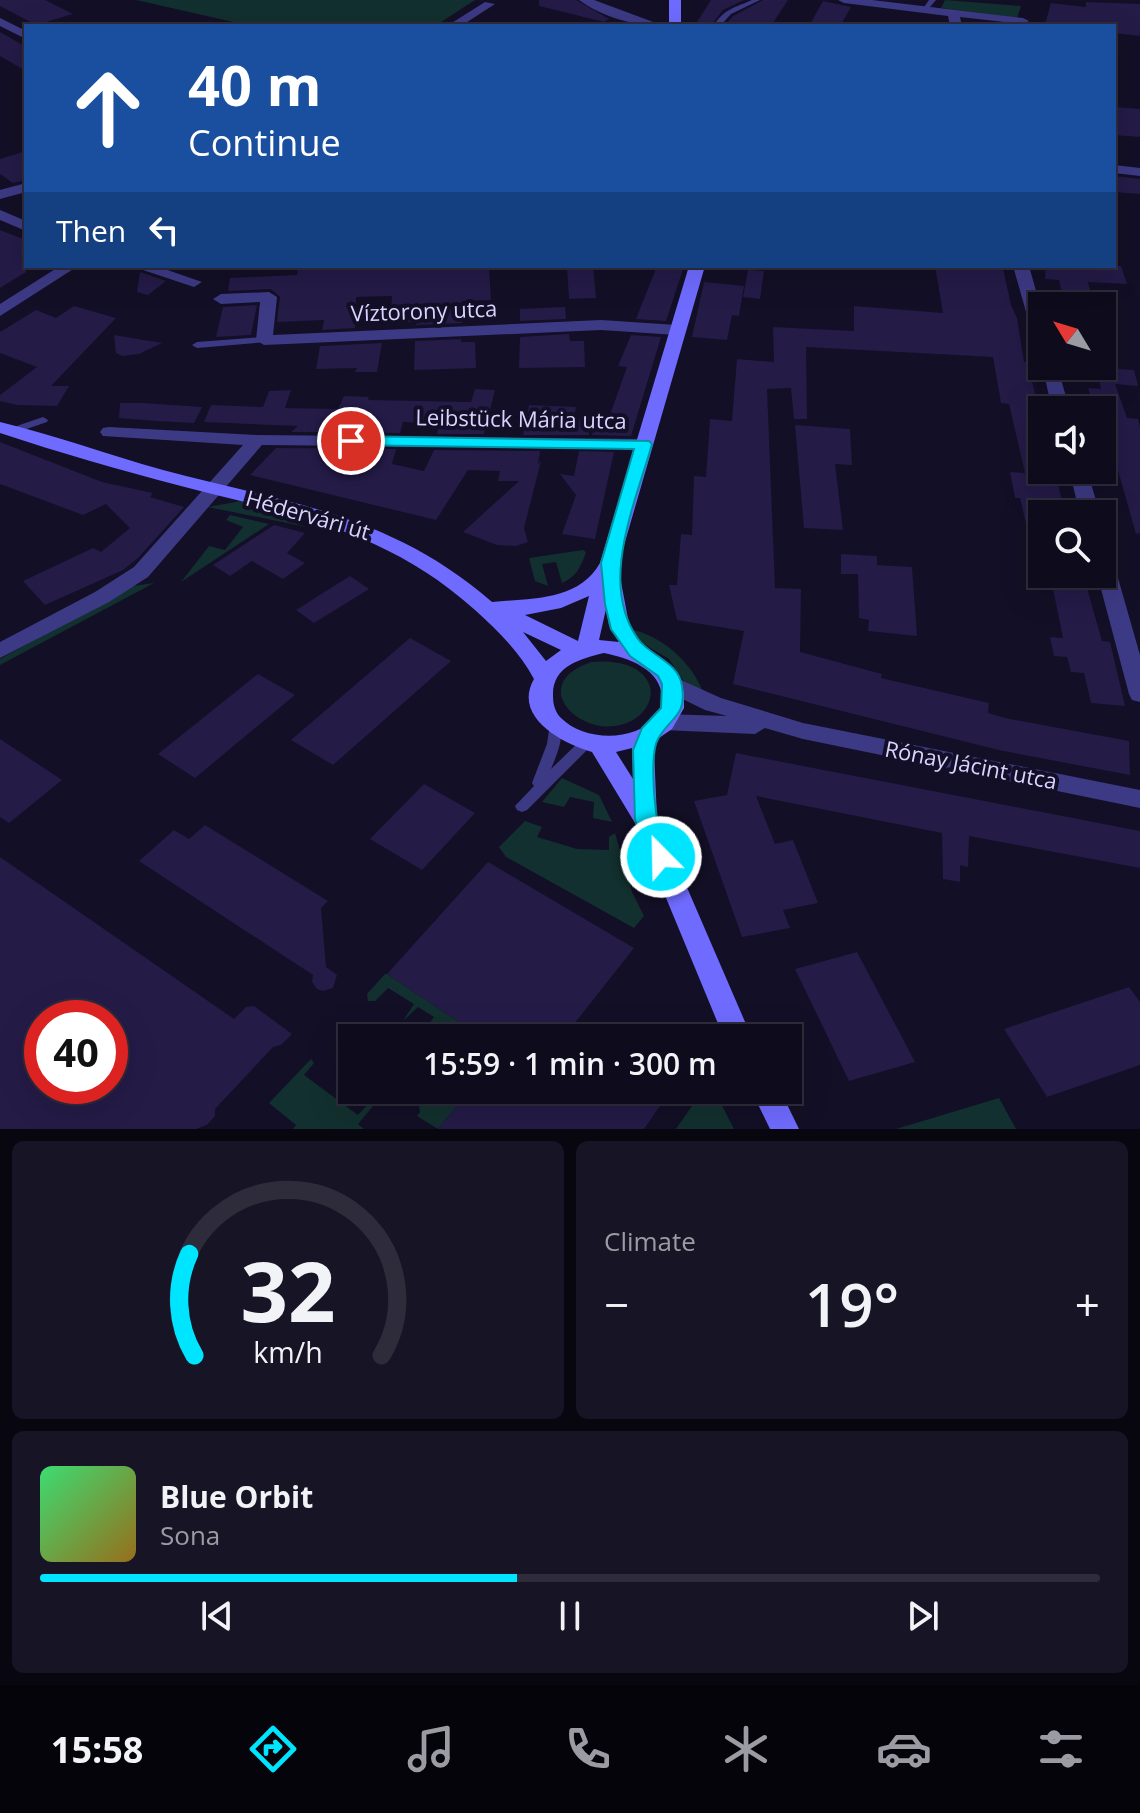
<!DOCTYPE html>
<html lang="en">
<head>
<meta charset="utf-8">
<style>
  body { margin:0; font-family:"Open Sans",sans-serif; background:#171425; color:#f1f3f6; height:100vh; display:flex; flex-direction:column; font-size:30px; white-space:nowrap }
  * { box-sizing:border-box; margin:0 }
  p { font-size:26px; color:#9b9ba3 }
  .icon { flex:none; width:44px; height:44px; fill:none; stroke:currentColor; stroke-width:2; stroke-linecap:round; stroke-linejoin:round }
  .map { position:relative; height:1129px; overflow:hidden }
  .side { display:flex; flex-direction:column; gap:12px; padding:12px; background:#08060f; flex:1 }
  .side>* { flex:none }
  .top-card { position:absolute; left:24px; top:24px; width:1092px; height:244px; border-radius:0px; box-shadow:0 8px 32px #0002,0 0 0 2px #2e2b3b; background:#1a4fa0; color:#fff; overflow:hidden }
  .needle { width:52px; rotate:308deg }
  .buttons { position:absolute; left:1028px; top:292px; display:grid; gap:16px }
  .buttons a { display:grid; place-items:center; width:88px; height:88px; border-radius:0px; background:#0e0b1c; box-shadow:0 8px 32px #0002,0 0 0 2px #2e2b3b; font-size:40px }
  .speed { position:absolute; left:24px; top:1000px; display:flex; gap:16px; font-size:40px; font-weight:700; text-align:center }
  .speed>* { display:grid; place-content:center; width:104px; height:104px; border-radius:50%; background:#0e0b1c; box-shadow:0 8px 32px #0002,0 0 0 2px #2e2b3b; line-height:1 }
  .speed .limit { border:12px solid #d22; background:#fff; color:#111 }
  .pin { position:absolute; display:grid; place-items:center; width:68px; height:68px; color:#fff; margin:-34px; border:4px solid #fff; border-radius:50%; box-shadow:0 2px 8px #0007 }
  .me { position:absolute; width:88px; margin:-44px; rotate:337deg; stroke-linejoin:round; filter:drop-shadow(0 0 6px #0008) }
  .turn { display:flex; align-items:center; gap:28px; height:168px; padding:0 32px; font-size:36px }
  .turn .icon { width:104px; height:104px; stroke-width:2.5 }
  .turn b { display:block; font-size:56px; line-height:68px }
  .then { display:flex; align-items:center; height:76px; padding:0 32px; background:#0003; gap:16px; font-size:30px }
  .big { font-size:60px; font-weight:600; line-height:1.1 }
  .side .tile { flex:1; display:flex; flex-direction:column; justify-content:center; gap:12px; min-width:0; padding:0 28px; border-radius:12px; background:#171425 }
  .side .dial { align-items:center; gap:0 }
  .dial svg { height:208px; overflow:visible; fill:none; stroke:#2e2b3b; stroke-width:7; stroke-linecap:round; text-anchor:middle }
  .dial text { fill:#f1f3f6; stroke:none }
  .song { display:flex; align-items:center; gap:24px }
  .cover { width:96px; height:96px; border-radius:12px; background:linear-gradient(135deg,hsl(140 70% 55%),hsl(40 70% 35%)) }
  .played { height:8px; border-radius:4px; background:linear-gradient(90deg,#00e5ff 45%,#2e2b3b 45%) }
  .keys { display:flex; justify-content:space-around; direction:ltr }
  .heat { display:flex; justify-content:space-between; align-items:center; font-size:44px; direction:ltr }
  .side .tiles { flex:1; display:grid; gap:12px; grid-template-columns:1fr 1fr }
  .tile:last-child { grid-column:span 2 }
  .trip { position:absolute; left:338px; top:1024px; width:464px; height:80px; border-radius:0px; background:#0e0b1c; box-shadow:0 8px 32px #0002,0 0 0 2px #2e2b3b; font-weight:600; line-height:80px; text-align:center }
  .dock { display:flex; height:128px; justify-content:space-around; align-items:center; background:#06040b; color:#9b9ba3 }
  .dock .icon { width:56px; height:56px }
  .dock .active { color:#00e5ff }
  .dock b { font-size:36px; color:#f1f3f6 }
  .map>svg:first-child { display:block }
</style>
</head>
<body>
<div class="map">
<svg width="1140" height="1129" viewBox="0 0 1140 1129">
  <rect width="100%" height="100%" fill="#130f26"/>
  <!-- green -->
  <g fill="#12302f">
    <polygon points="136,0 475,0 435,26 251,26"/>
    <polygon points="945,0 1021,6 1017,18 941,8"/>
    <polygon points="241,501 249,503 247,508 307,527 208,507"/>
    <polygon points="230,515 269,524 181,582 209,546 225,550 243,527 226,520"/>
    <path d="M 583,550 L 586,552 C 581,567 576,577 562,583 L 556,562 L 542,564 L 548,586 L 535,581 L 529,558 Z"/>
    <polygon points="154,583 0,665 0,659 133,586"/>
    <path d="M 629,629 C 662,635 694,664 704,695 L 685,683 L 669,659 L 637,640 Z"/>
    <path d="M 591,662 C 612,660 643,663 650,687 C 653,698 647,708 640,715 C 595,753 518,687 591,662 Z"/>
    <polygon points="562,778 599,795 612,822 593,818 594,802 570,797 564,807 542,802"/>
    <polygon points="525,821 542,827 537,837 577,849 609,850 609,837 615,833 632,892 644,916 634,928 506,857 499,847"/>
    <polygon points="385,974 387,974 483,1038 466,1038 444,1024 434,1035 428,1037 425,1029 434,1017 418,1007 403,1021 414,1004 388,988 375,1001 368,1001 367,994"/>
    <polygon points="311,1059 314,1063 304,1075 358,1115 369,1103 374,1105 358,1124 364,1129 293,1129 296,1125 269,1103"/>
    <polygon points="432,1090 470,1090 438,1129 417,1116 420,1112 419,1105"/>
    <polygon points="703,1090 714,1090 734,1129 676,1129"/>
    <polygon points="999,1098 1016,1129 896,1129"/>
  </g>
  <!-- building -->
  <g fill="#241b47" fill-rule="evenodd">
    <polygon points="0,0 45,0 73,14 36,25 0,6"/>
    <polygon points="539,0 576,0 609,19 604,22 539,6"/>
    <polygon points="711,0 744,0 723,10 712,24 697,22"/>
    <polygon points="763,0 788,0 771,26 725,25 733,16"/>
    <polygon points="823,1 851,7 840,26 809,26"/>
    <polygon points="1086,2 1140,4 1140,36 1114,33 1114,26 1045,24 1051,3 1086,7"/>
    <polygon points="0,32 26,47 26,71 0,56"/>
    <polygon points="1114,107 1140,109 1140,137 1114,135"/>
    <polygon points="26,151 26,180 13,183 0,174 0,159"/>
    <polygon points="1114,176 1140,179 1140,194 1114,192"/>
    <polygon points="0,230 26,240 26,272 0,288"/>
    <polygon points="489,266 491,300 462,301 462,323 416,325 416,322 390,323 392,296 356,297 355,328 322,330 324,320 277,322 280,297 271,289 228,291 230,278 297,275 298,267"/>
    <polygon points="567,266 593,266 596,298 569,299"/>
    <polygon points="657,266 684,266 666,321 636,319"/>
    <polygon points="935,266 1003,268 1011,305 1017,318 1024,362 1027,362 1042,421 1042,474 1056,475 1063,506 1042,505 1042,562 1035,563 1020,498 1015,498 1010,472 1025,473 1009,404 1001,403 993,357 806,347 807,419 794,419 791,388 767,389 775,588 801,589 800,652 882,674 881,678 989,703 988,713 1005,718 1129,741 1130,775 1003,751 733,684 744,631 677,620 669,585 677,585 681,534 692,535 694,476 706,477 710,419 732,421 737,359 774,362 773,327 854,331 854,306 943,313"/>
    <polygon points="1046,266 1121,266 1127,284 1088,282 1094,306 1065,306 1059,280 1045,279"/>
    <polygon points="748,270 764,271 760,299 743,297"/>
    <polygon points="140,272 166,281 148,295 137,292"/>
    <polygon points="704,282 744,286 739,316 732,315 727,340 692,337"/>
    <polygon points="257,305 251,335 216,337 223,307"/>
    <polygon points="74,306 116,318 51,386 69,386 57,406 17,405 0,401 0,395 37,367 0,353 0,332 36,310 56,318"/>
    <polygon points="565,307 566,319 520,321 520,309"/>
    <polygon points="1102,327 1119,369 1134,370 1138,386 1115,384 1127,418 1138,419 1140,428 1140,533 1136,534 1112,449 1105,448 1102,409 1095,409 1088,388 1101,389 1096,366 1102,366"/>
    <polygon points="569,334 570,341 584,341 585,367 519,368 520,337"/>
    <polygon points="114,335 162,343 139,354 122,356 116,353"/>
    <polygon points="631,335 661,337 631,436 592,435 597,421 607,423 627,367 618,366"/>
    <polygon points="461,339 461,342 475,342 476,368 414,370 415,341"/>
    <polygon points="382,343 377,372 355,372 357,368 316,369 320,346"/>
    <polygon points="475,389 495,390 484,434 437,434 439,424 403,422 400,433 291,432 298,426 204,422 211,405 263,407 269,391 291,390 285,408 338,409 344,396 369,397 368,400 471,402"/>
    <polygon points="120,403 143,403 202,407 194,423 156,421 119,418"/>
    <polygon points="529,405 576,407 574,419 588,420 589,435 523,435"/>
    <polygon points="795,425 850,429 852,465 835,464 843,530 804,528"/>
    <polygon points="0,442 102,482 153,493 150,497 184,507 138,558 123,570 45,605 23,581 93,548 101,552 130,528 106,504 83,515 0,484"/>
    <polygon points="276,448 396,449 392,464 424,471 434,450 540,451 538,464 541,461 524,528 528,542 516,546 497,545 463,532 519,481 498,481 500,471 468,470 436,520 250,475"/>
    <polygon points="579,451 614,452 595,539 562,534 576,495 560,474 574,476"/>
    <polygon points="274,525 305,533 287,553 305,563 283,579 252,561 230,576 213,565"/>
    <polygon points="841,554 877,556 877,565 912,567 917,636 868,631 869,620 859,618 858,574 841,574"/>
    <polygon points="1050,574 1083,574 1102,641 1110,642 1125,706 1091,703 1084,673 1071,672 1067,657 1054,656 1050,637 1063,638"/>
    <polygon points="350,576 369,589 314,623 296,610"/>
    <polygon points="410,638 451,661 333,765 291,740"/>
    <polygon points="258,674 295,695 195,778 158,754"/>
    <polygon points="0,739 62,780 9,823 0,817"/>
    <polygon points="736,753 1140,831 1140,868 969,836 968,867 960,865 960,882 943,879 942,833 756,796 775,844 793,840 818,903 783,910 790,928 742,937 694,801 727,795"/>
    <polygon points="424,784 475,813 422,870 370,839"/>
    <polygon points="205,825 328,901 321,908 326,967 337,975 333,988 323,991 317,989 312,982 313,975 139,861 174,830 189,839"/>
    <path d="M 0,857 L 234,1019 L 246,1007 L 254,1006 L 292,1034 L 281,1045 L 273,1047 L 215,1109 L 215,1116 L 207,1125 L 196,1129 L 0,1129 ZM 42,1018 L 110,1018 L 110,1086 L 42,1086 Z"/>
    <polygon points="488,862 634,948 574,1024 596,1038 483,1038 387,974"/>
    <polygon points="857,952 915,1062 849,1081 795,969"/>
    <polygon points="1129,987 1140,1002 1140,1065 1047,1097 1004,1029"/>
    <polygon points="470,1090 671,1090 644,1129 438,1129"/>
  </g>
  <g fill="none" stroke-linecap="round" stroke-linejoin="round">
    <!-- lane -->
    <g fill="#3d3a85" fill-rule="evenodd">
      <path d="M 752,0 L 760,0 L 731,14 L 720,26 L 714,26 C 722,10 736,7 752,0 Z"/>
      <polygon points="929,0 936,0 930,7 932,10 929,12 924,7"/>
      <polygon points="264,337 267,338 267,342 197,348 192,345 197,342"/>
      <polygon points="43,417 48,420 47,422 12,434 7,431 8,429"/>
      <path d="M 555,722 L 560,723 C 564,739 557,754 551,769 L 583,738 L 593,738 L 595,742 L 527,810 L 522,812 L 517,810 L 515,806 L 534,786 L 532,783 L 547,744 L 550,723 Z"/>
    </g>
    <!-- street -->
    <g fill="#3d3a85" fill-rule="evenodd">
      <path d="M 579,0 L 594,0 L 664,26 C 635,26 602,17 579,0 Z"/>
      <polygon points="838,0 872,0 1023,18 1029,21 1023,24 960,17 962,26 950,26 948,16 844,3"/>
      <polygon points="485,2 495,4 461,26 447,26"/>
      <polygon points="0,18 26,31 26,39 0,26"/>
      <polygon points="1114,165 1140,168 1140,176 1114,173"/>
      <polygon points="26,183 26,192 0,199 0,190"/>
      <polygon points="0,210 26,221 26,231 0,220"/>
      <polygon points="60,266 78,266 0,316 0,304"/>
      <polygon points="131,266 156,266 202,282 194,287"/>
      <polygon points="1013,266 1029,266 1042,312 1042,345 1034,340"/>
      <polygon points="269,292 277,297 273,335 601,320 677,325 685,330 677,335 601,330 264,345 256,340 260,302 221,304 213,299 221,294"/>
      <polygon points="1042,364 1057,366 1070,410 1052,410"/>
      <polygon points="109,427 257,435 644,439 653,444 644,449 262,445 148,577 109,602 0,658 0,642 95,592 134,567 243,445 103,436 100,432 103,428"/>
      <polygon points="1069,470 1087,470 1100,514 1080,514"/>
      <polygon points="1102,551 1112,557 1140,655 1140,702 1132,700 1129,694 1097,574 1102,574"/>
      <polygon points="672,676 721,698 803,723 1140,790 1140,808 803,739 765,728 755,734 663,730 655,728 652,722 655,716 663,714 727,716 705,710 664,690 661,684 664,678"/>
    </g>
    <!-- secondary -->
    <g fill="#6f6bff" fill-rule="evenodd">
      <rect x="669" y="0" width="12" height="26"/>
      <path d="M 689,266 L 705,266 L 618,566 L 629,624 L 646,650 L 659,656 L 673,670 L 684,692 L 684,708 L 672,729 L 659,738 L 654,750 L 657,818 L 752,1038 L 724,1038 L 635,823 L 592,752 C 563,744 512,717 534,679 C 519,651 498,631 475,610 C 386,530 293,515 181,486 C 120,470 60,453 0,433 L 0,422 C 55,435 109,455 163,470 C 288,503 391,514 492,602 C 529,598 578,602 600,563 ZM 589,596 L 578,641 L 525,615 L 561,608 ZM 606,609 L 609,625 L 619,642 L 599,640 ZM 523,632 L 561,650 L 546,661 ZM 604,653 C 628,658 662,669 662,699 C 662,705 661,711 657,716 C 634,743 584,741 561,718 C 555,712 553,704 553,696 C 552,666 580,659 604,653 ZM 632,748 L 632,750 L 633,779 L 616,752 Z"/>
      <polygon points="751,1090 780,1090 799,1129 770,1129"/>
    </g>
  </g>
  <!-- route -->
  <path fill="#00e5ff" stroke="#0095a6" stroke-width="2" d="M 351,436 L 649,441 L 652,444 C 636,502 598,583 638,639 C 650,656 679,662 682,686 C 687,717 670,717 658,739 C 650,753 654,800 657,818 C 659,831 667,845 673,857 L 669,864 L 661,866 L 653,864 L 635,820 L 633,750 L 642,728 L 661,708 L 662,684 L 658,676 L 630,656 L 611,629 L 605,604 L 601,563 L 634,449 L 345,445 L 343,441 Z"/>
  <g text-anchor="middle" stroke-width="8" stroke-linejoin="round" paint-order="stroke">
    <!-- street labels -->
    <g font-size="22" fill="#d9d4ff" stroke="#130f26">
      <text transform="translate(424 311) rotate(-2)" y="8">Víztorony utca</text>
      <text transform="translate(521 419) rotate(1)" y="8">Leibstück Mária utca</text>
      <text transform="translate(308 515) rotate(16)" y="8">Hédervári út</text>
      <text transform="translate(971 765) rotate(11)" y="8">Rónay Jácint utca</text>
    </g>
  </g>
</svg>
<div class="buttons">
<a><svg class="needle" viewBox="-14 -14 28 28"><path d="M0-13l5 13h-10z" fill="#e53935"/><path d="M0 13l5-13h-10z" fill="#9b9ba3"/></svg></a>
<a><svg class="icon" aria-label="sound" viewBox="0 0 24 24"><path d="M4 9h4l5-4v14l-5-4H4zM17 9q2 3 0 6"/></svg></a>
<a><svg class="icon" aria-label="search" viewBox="0 0 24 24"><circle cx="10" cy="10" r="6"/><path d="M15 15l6 6"/></svg></a>
</div>
<div class="speed"><div class="limit">40</div></div>
<div class="pin" style="left:351px;top:441px;background:#d93025"><svg class="icon" aria-label="arrive" viewBox="0 0 24 24"><path d="M6 21V4h12l-3 4 3 4H6"/></svg></div>
<svg class="me" style="left:661px;top:857px" viewBox="-20 -20 40 40"><circle r="17" fill="#00e5ff" stroke="#fff" stroke-width="3"/><path d="M0-11L8 9 0 5-8 9z" fill="#fff"/></svg>
<div class="trip">15:59 · 1 min · 300 m</div>
<div class="top-card">
<div class="turn"><svg class="icon" aria-label="ahead" viewBox="0 0 24 24"><path d="M12 20V5M6 11l6-6 6 6"/></svg><div><b>40 m</b>Continue</div></div>
<div class="then">Then<svg class="icon" aria-label="left" viewBox="0 0 24 24"><path d="M17 20v-9H6M10 6l-5 5 5 5"/></svg></div>
</div>
</div>
<section class="side">
<div class="tiles">
<div class="tile dial"><svg viewBox="0 0 100 80">
<path d="M14 69A42 42 0 1 1 86 69"/>
<path d="M14 69A42 42 0 0 1 12 30" stroke="#00e5ff"/>
<text x="50" y="56" font-size="32" font-weight="700">32</text>
<text x="50" y="72" font-size="11">km/h</text>
</svg></div>
<div class="tile"><p>Climate</p>
<div class="heat"><a>−</a><b class="big">19°</b><a>+</a></div>
</div>
<div class="tile">
<div class="song"><i class="cover"></i><div><b>Blue Orbit</b><p>Sona</p></div></div>
<div class="played"></div>
<div class="keys"><svg class="icon" aria-label="previous" viewBox="0 0 24 24"><path d="M18 5L8 12l10 7zM5 5v14"/></svg><svg class="icon" aria-label="pause" viewBox="0 0 24 24"><path d="M8 5v14M16 5v14"/></svg><svg class="icon" aria-label="next" viewBox="0 0 24 24"><path d="M6 5l10 7-10 7zM19 5v14"/></svg></div>
</div>
</div>
</section>
<nav class="dock">
<b>15:58</b>
<svg class="icon active" aria-label="directions" viewBox="0 0 24 24"><path d="M12 3l9 9-9 9-9-9zM9 14v-3h6M13 9l2 2-2 2"/></svg>
<svg class="icon" aria-label="music" viewBox="0 0 24 24"><path d="M9 18V5l10-2v13"/><circle cx="6" cy="18" r="3"/><circle cx="16" cy="16" r="3"/></svg>
<svg class="icon" aria-label="phone" viewBox="0 0 24 24"><path d="M5 4h4l2 5-3 2q2 4 5 5l2-3 5 2v4C11 20 4 13 5 4z"/></svg>
<svg class="icon" aria-label="climate" viewBox="0 0 24 24"><path d="M12 3v18M4 7l16 10M4 17L20 7"/></svg>
<svg class="icon" aria-label="car" viewBox="0 0 24 24"><path d="M5 17H2v-5l4-1 3-4h7l3 4 3 1v5h-3M9 17h6M6 11h13"/><circle cx="7" cy="17" r="2"/><circle cx="17" cy="17" r="2"/></svg>
<svg class="icon" aria-label="filters" viewBox="0 0 24 24"><path d="M4 7h16M4 17h16"/><circle cx="9" cy="7" r="2"/><circle cx="15" cy="17" r="2"/></svg>
</nav>
</body>
</html>
